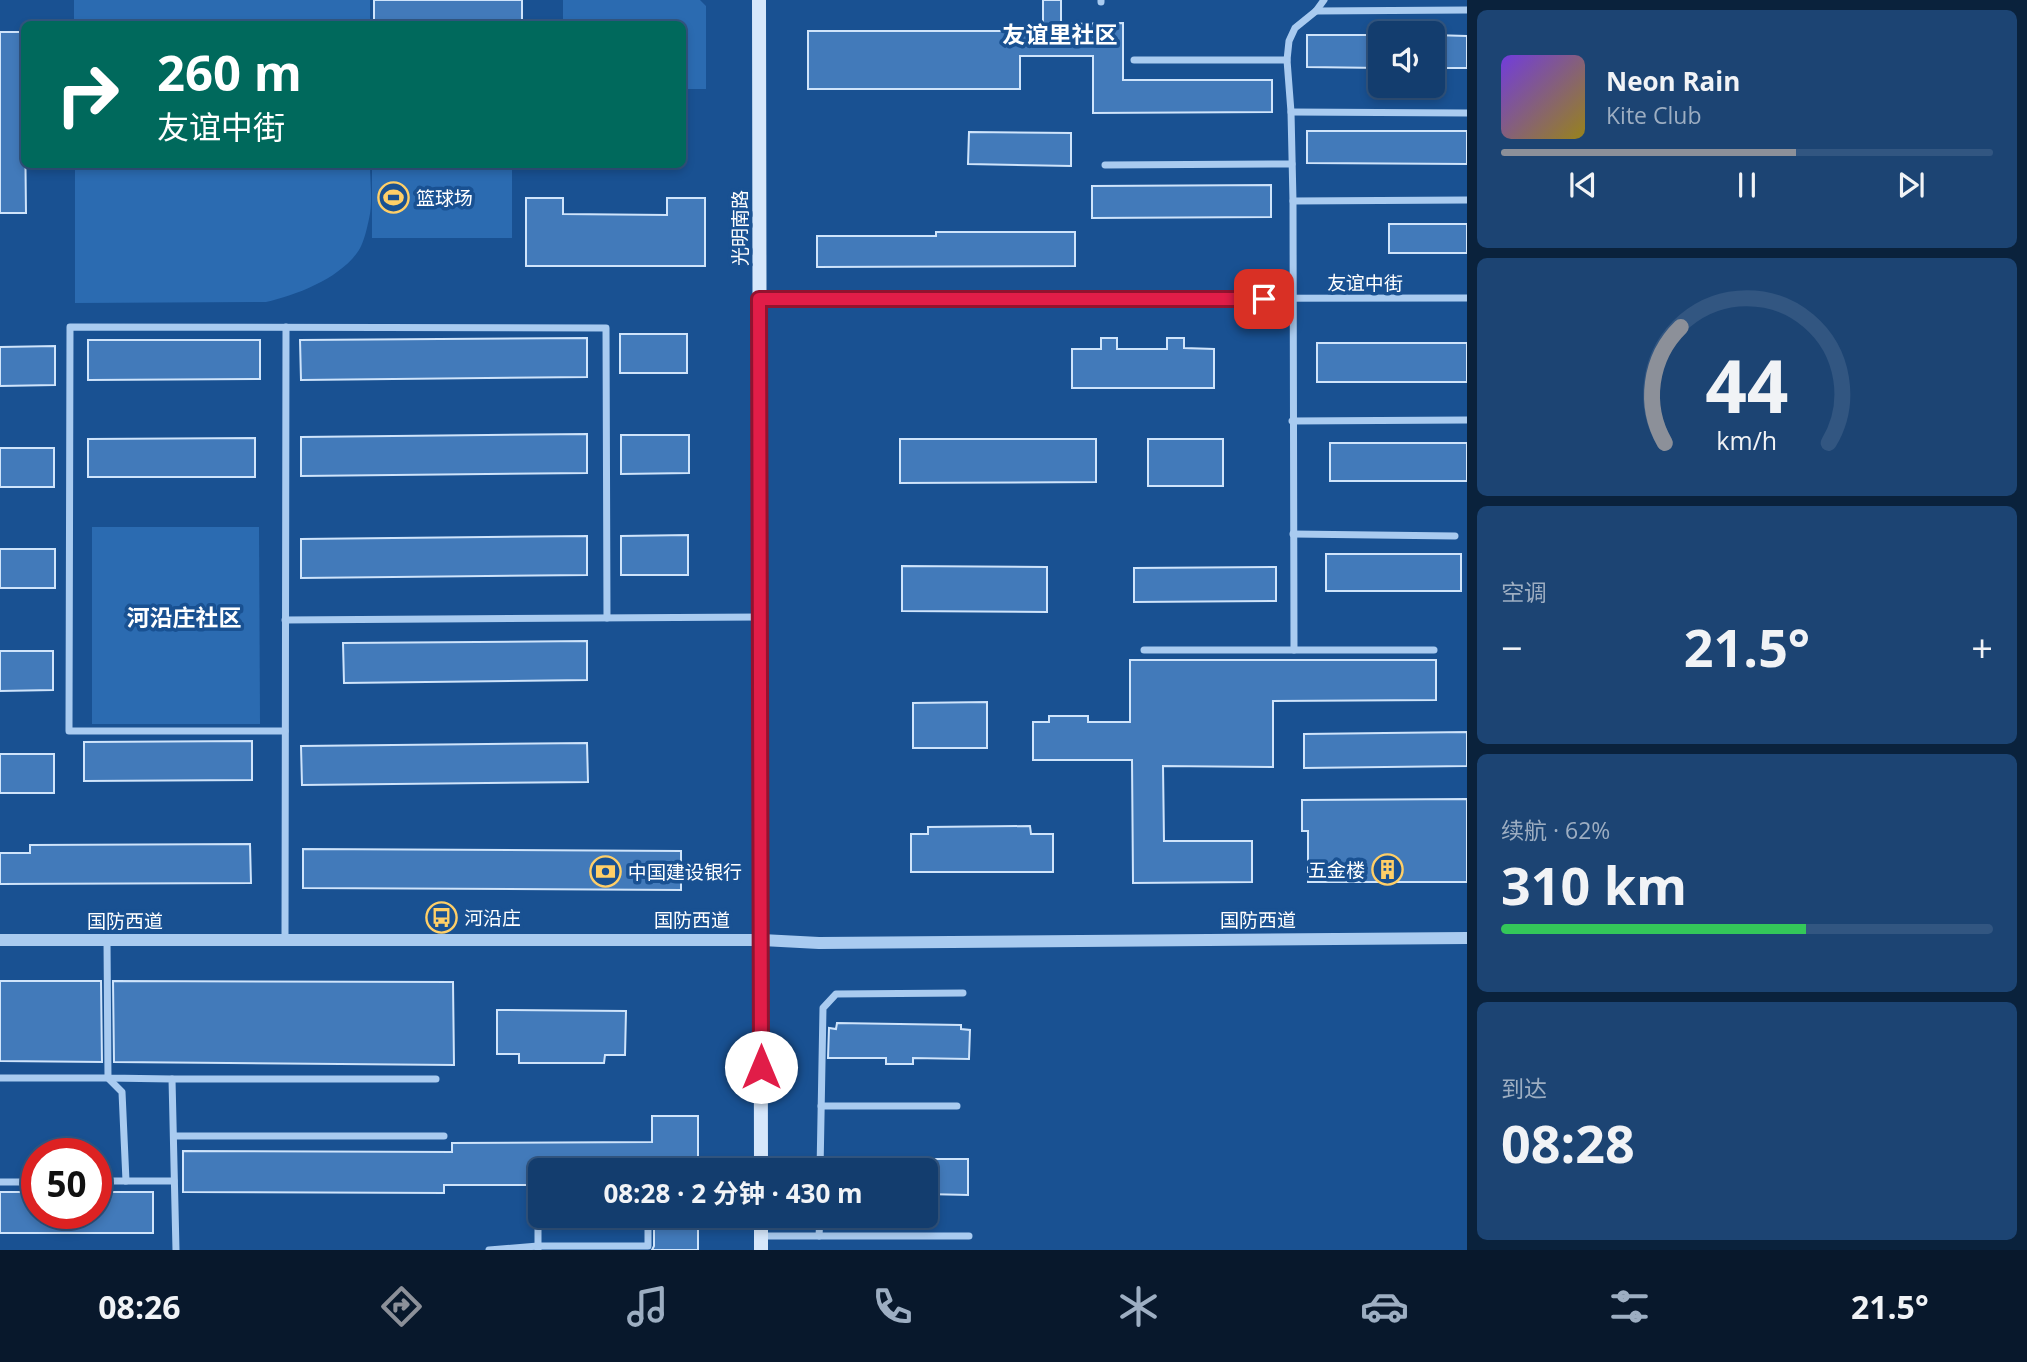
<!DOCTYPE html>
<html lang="zh">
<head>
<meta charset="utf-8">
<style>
  body { margin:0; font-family:"Open Sans","Noto Sans SC",sans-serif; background:#1c4473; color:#f1f3f6; height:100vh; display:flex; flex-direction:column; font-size:26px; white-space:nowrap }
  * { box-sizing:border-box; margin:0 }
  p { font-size:23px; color:#9daec2 }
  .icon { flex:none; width:38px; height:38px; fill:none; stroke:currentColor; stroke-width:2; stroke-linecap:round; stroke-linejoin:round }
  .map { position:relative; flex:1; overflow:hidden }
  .sheet { display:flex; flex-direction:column; gap:10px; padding:10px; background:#0a223c; width:560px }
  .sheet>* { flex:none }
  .guide { position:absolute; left:21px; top:21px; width:665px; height:147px; border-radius:10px; box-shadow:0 4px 10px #0003,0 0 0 2px #325681; background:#00695c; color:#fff; overflow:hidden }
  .buttons { position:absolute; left:1368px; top:21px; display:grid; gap:14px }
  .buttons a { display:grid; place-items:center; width:77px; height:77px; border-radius:10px; background:#133d6e; box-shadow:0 4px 10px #0003,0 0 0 2px #325681; font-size:35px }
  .speed { position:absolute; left:21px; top:1138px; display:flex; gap:14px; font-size:35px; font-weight:700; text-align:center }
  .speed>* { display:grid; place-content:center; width:91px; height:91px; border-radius:50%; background:#133d6e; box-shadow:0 4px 10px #0003,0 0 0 2px #325681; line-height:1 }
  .speed .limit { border:10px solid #d22; background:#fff; color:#111 }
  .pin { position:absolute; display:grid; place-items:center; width:60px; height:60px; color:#fff; margin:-30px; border-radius:14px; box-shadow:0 4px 10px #0006 }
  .me { position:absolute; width:77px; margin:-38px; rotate:0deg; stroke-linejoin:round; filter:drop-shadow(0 0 5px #0008) }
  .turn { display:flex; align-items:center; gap:24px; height:147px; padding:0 21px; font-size:32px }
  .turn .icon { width:91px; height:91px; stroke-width:2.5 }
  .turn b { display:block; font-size:49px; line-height:60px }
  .big { font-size:52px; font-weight:700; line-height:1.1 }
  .sheet .tile { flex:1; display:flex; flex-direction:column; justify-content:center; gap:10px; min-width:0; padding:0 24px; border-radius:10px; background:#1c4473 }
  .sheet .dial { align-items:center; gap:0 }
  .dial svg { height:182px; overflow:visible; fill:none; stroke:#325681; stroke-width:7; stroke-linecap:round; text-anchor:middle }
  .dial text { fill:#f1f3f6; stroke:none }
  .song { display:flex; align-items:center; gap:21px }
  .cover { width:84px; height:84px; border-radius:10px; background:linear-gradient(135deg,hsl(260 70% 55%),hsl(50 70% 35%)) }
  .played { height:7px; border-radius:4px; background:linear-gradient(90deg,#8c9099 60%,#325681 60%) }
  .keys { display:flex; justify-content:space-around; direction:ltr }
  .heat { display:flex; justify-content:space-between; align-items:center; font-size:38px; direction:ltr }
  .charge { height:10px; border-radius:5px; background:linear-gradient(90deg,#34c759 62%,#325681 0) }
  .trip { position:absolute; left:528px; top:1158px; width:410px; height:70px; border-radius:10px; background:#133d6e; box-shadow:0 4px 10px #0003,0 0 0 2px #325681; font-weight:700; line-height:70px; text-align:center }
  .menu { display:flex; height:112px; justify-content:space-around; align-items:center; background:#08182c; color:#9daec2 }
  .menu .icon { width:49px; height:49px }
  .menu .selected { color:#8c9099 }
  .menu b { font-size:32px; color:#f1f3f6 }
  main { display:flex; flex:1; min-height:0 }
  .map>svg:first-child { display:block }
</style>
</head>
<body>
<main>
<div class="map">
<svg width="1467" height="1250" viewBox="0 0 1467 1250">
  <rect width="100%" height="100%" fill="#195192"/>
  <!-- green -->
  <g fill="#2b6bb1">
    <rect x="74" y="0" width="296" height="24"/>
    <polygon points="563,0 700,0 706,6 706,89 683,89 682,24 563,24"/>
    <path d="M 75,165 L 370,165 C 370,182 373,202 369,219 C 367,228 364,242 359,250 C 341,278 297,295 266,302 L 75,303 Z"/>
    <rect x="372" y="165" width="140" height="73"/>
    <polygon points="92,527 259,527 260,724 92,724"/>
  </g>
  <!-- building -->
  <g fill="#427aba" stroke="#cfe4fb" stroke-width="2">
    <rect x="374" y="0" width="148" height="24"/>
    <polygon points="1043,0 1061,0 1061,24 1123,23 1123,80 1272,80 1272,112 1093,113 1093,56 1020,56 1020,89 808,89 808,31 1043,31"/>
    <polygon points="0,32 24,32 26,213 0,213"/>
    <polygon points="1307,35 1381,35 1381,68 1307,67"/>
    <polygon points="1433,35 1467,36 1467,68 1433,68"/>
    <polygon points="1307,131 1467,131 1467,164 1307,163"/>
    <polygon points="969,132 1071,133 1071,166 968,164"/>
    <polygon points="1271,185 1271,217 1092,218 1092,186"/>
    <polygon points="526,198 563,198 563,214 667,215 667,198 705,198 705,266 526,266"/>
    <rect x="1389" y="224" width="78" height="29"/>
    <polygon points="936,232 1075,232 1075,266 817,267 817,236 936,236"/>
    <rect x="620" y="334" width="67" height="39"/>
    <polygon points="587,338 587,377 301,380 300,340"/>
    <polygon points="1101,338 1117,338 1117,349 1167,349 1167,338 1184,338 1184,348 1214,349 1214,388 1072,388 1072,349 1101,349"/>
    <polygon points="88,340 260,340 260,379 88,380"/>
    <rect x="1317" y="343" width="150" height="39"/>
    <polygon points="55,346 55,385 0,386 0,347"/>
    <polygon points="587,434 587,473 301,476 301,437"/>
    <polygon points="621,435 689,435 689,473 621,474"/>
    <polygon points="255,438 255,477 88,477 88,439"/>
    <polygon points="900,439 1096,439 1096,482 900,483"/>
    <rect x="1148" y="439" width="75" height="47"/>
    <rect x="1330" y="443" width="137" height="38"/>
    <rect x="0" y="448" width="54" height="39"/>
    <polygon points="688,535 688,575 621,575 621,536"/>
    <polygon points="587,536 587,575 301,578 301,539"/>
    <rect x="0" y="549" width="55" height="39"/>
    <rect x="1326" y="554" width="135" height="37"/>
    <polygon points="902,566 1047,567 1047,612 902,611"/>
    <polygon points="1276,567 1276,601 1134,602 1134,568"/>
    <polygon points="587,641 587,680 344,683 343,643"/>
    <polygon points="0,651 53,651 53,690 0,691"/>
    <polygon points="1130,660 1436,660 1436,700 1273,701 1273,767 1163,766 1164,841 1252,841 1252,882 1133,883 1132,760 1033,760 1033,722 1049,722 1049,716 1088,716 1088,722 1130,722"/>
    <polygon points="987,702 987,748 913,748 913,703"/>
    <polygon points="1467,732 1467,766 1304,768 1304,734"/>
    <polygon points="252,741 252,780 84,781 84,742"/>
    <polygon points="587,743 588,782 302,785 301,746"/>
    <rect x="0" y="754" width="54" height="39"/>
    <polygon points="1467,799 1467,882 1308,882 1308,831 1302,831 1302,800"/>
    <polygon points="1030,826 1031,834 1053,834 1053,872 911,872 911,834 928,834 928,827"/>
    <polygon points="250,844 251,883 0,884 0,853 30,853 30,845"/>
    <polygon points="303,849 681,851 681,890 303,888"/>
    <polygon points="0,981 101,981 102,1062 0,1061"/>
    <polygon points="113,981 453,982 454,1065 114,1062"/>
    <polygon points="497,1010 626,1011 625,1055 605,1055 604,1063 519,1063 519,1054 497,1054"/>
    <polygon points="837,1023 961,1025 961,1029 970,1030 969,1059 913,1058 913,1064 886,1064 886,1058 828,1058 829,1028 836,1029"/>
    <polygon points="652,1116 698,1116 698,1171 541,1171 541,1185 444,1185 444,1193 183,1192 183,1151 452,1152 452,1143 652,1142"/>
    <polygon points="926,1159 968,1159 968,1195 926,1194"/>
    <polygon points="0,1192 37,1192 37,1213 96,1213 96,1192 153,1192 153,1233 0,1233"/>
    <polygon points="654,1216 698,1216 698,1250 652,1250 654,1246"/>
  </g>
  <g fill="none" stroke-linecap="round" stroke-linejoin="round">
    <!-- minor -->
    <g stroke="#a9cbf0" stroke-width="7">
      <polyline points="1101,0 1101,2"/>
      <polyline points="1316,11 1467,10"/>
      <polyline points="1134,60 1287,60"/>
      <polyline points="1291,112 1467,113"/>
      <polyline points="1105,165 1292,164"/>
      <polyline points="1293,201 1467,200"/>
      <polyline points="759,299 1467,298"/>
      <polyline points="1292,421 1467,420"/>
      <polyline points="1293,534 1455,536"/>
      <polyline points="285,620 760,617"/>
      <polyline points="1144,650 1434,650"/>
      <polyline points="1294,650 1293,201 1291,112 1287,60 1289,41 1295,28 1316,11 1324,0"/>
      <polyline points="285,731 69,731 70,327 606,328 607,618"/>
      <polyline points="107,940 108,1078 172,1079 176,1250"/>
      <polyline points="285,940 286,327"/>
      <polyline points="0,1078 108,1078 122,1092 126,1181 174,1181"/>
      <polyline points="172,1079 436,1079"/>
      <polyline points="821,1106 957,1106"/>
      <polyline points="175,1136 444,1136"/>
      <polyline points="820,1171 823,1008 836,994 963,993"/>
      <polyline points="96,1181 126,1181"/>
      <polyline points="0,1182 37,1182"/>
      <polyline points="761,1236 969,1236"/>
      <polyline points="819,1236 820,1216"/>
      <polyline points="489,1250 538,1246 648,1246 648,1216"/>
      <polyline points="538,1250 538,1198 541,1198"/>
    </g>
    <!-- tertiary -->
    <polyline stroke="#a9cbf0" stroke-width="12" points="0,940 762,940 819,943 1467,938"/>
    <!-- secondary -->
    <g stroke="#d6e7fb" stroke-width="14">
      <polyline points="759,0 761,1171"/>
      <polyline points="761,1250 761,1216"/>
    </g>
  </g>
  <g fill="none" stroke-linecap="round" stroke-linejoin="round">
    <defs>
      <polyline id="route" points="761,1067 759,299 1264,299"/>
    </defs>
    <!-- route casing -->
    <use href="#route" stroke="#92132f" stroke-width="18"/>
    <!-- route -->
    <use href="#route" stroke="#e11d48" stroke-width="12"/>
  </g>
  <!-- icons -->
  <defs>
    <symbol id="stadium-ring" viewBox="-11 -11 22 22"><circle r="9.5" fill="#195192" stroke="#ffcf67" stroke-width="1.5"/><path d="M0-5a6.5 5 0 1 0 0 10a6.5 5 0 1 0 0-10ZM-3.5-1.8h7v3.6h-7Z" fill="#ffcf67"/></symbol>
    <symbol id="building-ring" viewBox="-11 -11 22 22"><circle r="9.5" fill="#195192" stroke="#ffcf67" stroke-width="1.5"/><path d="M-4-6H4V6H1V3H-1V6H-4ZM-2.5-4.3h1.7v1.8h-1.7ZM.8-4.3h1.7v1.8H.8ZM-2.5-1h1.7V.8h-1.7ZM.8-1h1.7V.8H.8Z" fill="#ffcf67"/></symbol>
    <symbol id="bank-ring" viewBox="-11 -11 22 22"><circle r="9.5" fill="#195192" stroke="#ffcf67" stroke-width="1.5"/><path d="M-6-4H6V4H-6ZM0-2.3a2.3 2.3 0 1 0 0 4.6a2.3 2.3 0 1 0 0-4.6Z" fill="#ffcf67"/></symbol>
    <symbol id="bus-ring" viewBox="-11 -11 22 22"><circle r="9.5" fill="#195192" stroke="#ffcf67" stroke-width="1.5"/><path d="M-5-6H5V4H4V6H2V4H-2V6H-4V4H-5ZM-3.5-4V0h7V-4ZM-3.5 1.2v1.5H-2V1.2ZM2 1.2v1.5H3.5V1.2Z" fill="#ffcf67"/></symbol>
  </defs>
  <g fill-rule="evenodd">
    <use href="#stadium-ring" x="376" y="180" width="35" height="35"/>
    <use href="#building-ring" x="1370" y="852" width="35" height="35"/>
    <use href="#bank-ring" x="588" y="854" width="35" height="35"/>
    <use href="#bus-ring" x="424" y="900" width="35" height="35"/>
  </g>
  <g text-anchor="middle" stroke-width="7" stroke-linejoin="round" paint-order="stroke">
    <!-- poi labels -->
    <g font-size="19" fill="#fff" stroke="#195192" text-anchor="start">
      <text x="416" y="205">篮球场</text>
      <text x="1365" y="877" text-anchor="end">五金楼</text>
      <text x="628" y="879">中国建设银行</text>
      <text x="464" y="925">河沿庄</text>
    </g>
    <!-- street labels -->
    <g font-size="19" fill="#fff" stroke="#195192">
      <text transform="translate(740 228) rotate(-90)" y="7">光明南路</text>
      <text x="1365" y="290">友谊中街</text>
      <text x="692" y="927">国防西道</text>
      <text x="1258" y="927">国防西道</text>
      <text x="125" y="928">国防西道</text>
    </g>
    <!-- quarter labels -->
    <g font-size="23" font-weight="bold" fill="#fff" stroke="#195192">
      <text x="1060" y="43">友谊里社区</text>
      <text x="184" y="626">河沿庄社区</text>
    </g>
  </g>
</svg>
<div class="buttons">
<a><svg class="icon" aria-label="sound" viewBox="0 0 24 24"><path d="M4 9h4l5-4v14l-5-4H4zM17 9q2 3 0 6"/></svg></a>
</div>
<div class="speed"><div class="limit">50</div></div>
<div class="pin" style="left:1264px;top:299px;background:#d93025"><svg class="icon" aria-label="arrive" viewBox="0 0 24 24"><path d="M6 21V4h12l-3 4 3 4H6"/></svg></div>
<svg class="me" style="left:761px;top:1067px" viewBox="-20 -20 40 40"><circle r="19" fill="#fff"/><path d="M0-13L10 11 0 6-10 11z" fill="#e11d48"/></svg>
<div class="trip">08:28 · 2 分钟 · 430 m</div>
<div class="guide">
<div class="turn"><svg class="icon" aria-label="right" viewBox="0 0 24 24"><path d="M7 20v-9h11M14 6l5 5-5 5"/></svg><div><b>260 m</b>友谊中街</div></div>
</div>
</div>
<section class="sheet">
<div class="tile">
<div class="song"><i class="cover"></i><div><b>Neon Rain</b><p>Kite Club</p></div></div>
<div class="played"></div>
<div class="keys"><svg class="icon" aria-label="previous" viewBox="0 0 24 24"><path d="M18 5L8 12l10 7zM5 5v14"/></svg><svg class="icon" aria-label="pause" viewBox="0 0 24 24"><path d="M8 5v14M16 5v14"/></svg><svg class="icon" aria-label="next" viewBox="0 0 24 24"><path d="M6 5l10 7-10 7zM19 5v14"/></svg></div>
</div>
<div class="tile dial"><svg viewBox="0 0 100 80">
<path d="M14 69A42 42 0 1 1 86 69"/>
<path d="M14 69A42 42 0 0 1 21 18" stroke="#8c9099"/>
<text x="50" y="56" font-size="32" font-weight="700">44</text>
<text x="50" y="72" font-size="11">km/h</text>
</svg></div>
<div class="tile"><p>空调</p>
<div class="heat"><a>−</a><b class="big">21.5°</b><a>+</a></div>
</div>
<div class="tile"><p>续航 · 62%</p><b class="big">310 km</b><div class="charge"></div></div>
<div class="tile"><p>到达</p><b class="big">08:28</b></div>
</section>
</main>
<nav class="menu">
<b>08:26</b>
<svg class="icon selected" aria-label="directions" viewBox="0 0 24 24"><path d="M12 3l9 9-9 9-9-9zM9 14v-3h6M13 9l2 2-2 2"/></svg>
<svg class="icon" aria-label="music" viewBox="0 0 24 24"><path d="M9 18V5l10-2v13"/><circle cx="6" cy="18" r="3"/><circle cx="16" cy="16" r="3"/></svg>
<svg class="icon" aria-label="phone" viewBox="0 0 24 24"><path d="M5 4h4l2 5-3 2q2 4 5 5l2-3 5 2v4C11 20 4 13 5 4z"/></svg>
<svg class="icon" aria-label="climate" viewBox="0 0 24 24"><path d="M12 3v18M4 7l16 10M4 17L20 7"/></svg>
<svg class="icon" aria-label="car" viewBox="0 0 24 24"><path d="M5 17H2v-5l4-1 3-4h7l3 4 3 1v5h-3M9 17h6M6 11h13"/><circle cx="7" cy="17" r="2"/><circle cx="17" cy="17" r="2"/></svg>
<svg class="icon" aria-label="filters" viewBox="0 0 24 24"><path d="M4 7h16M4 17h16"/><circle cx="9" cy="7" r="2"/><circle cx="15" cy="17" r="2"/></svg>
<b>21.5°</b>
</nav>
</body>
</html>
